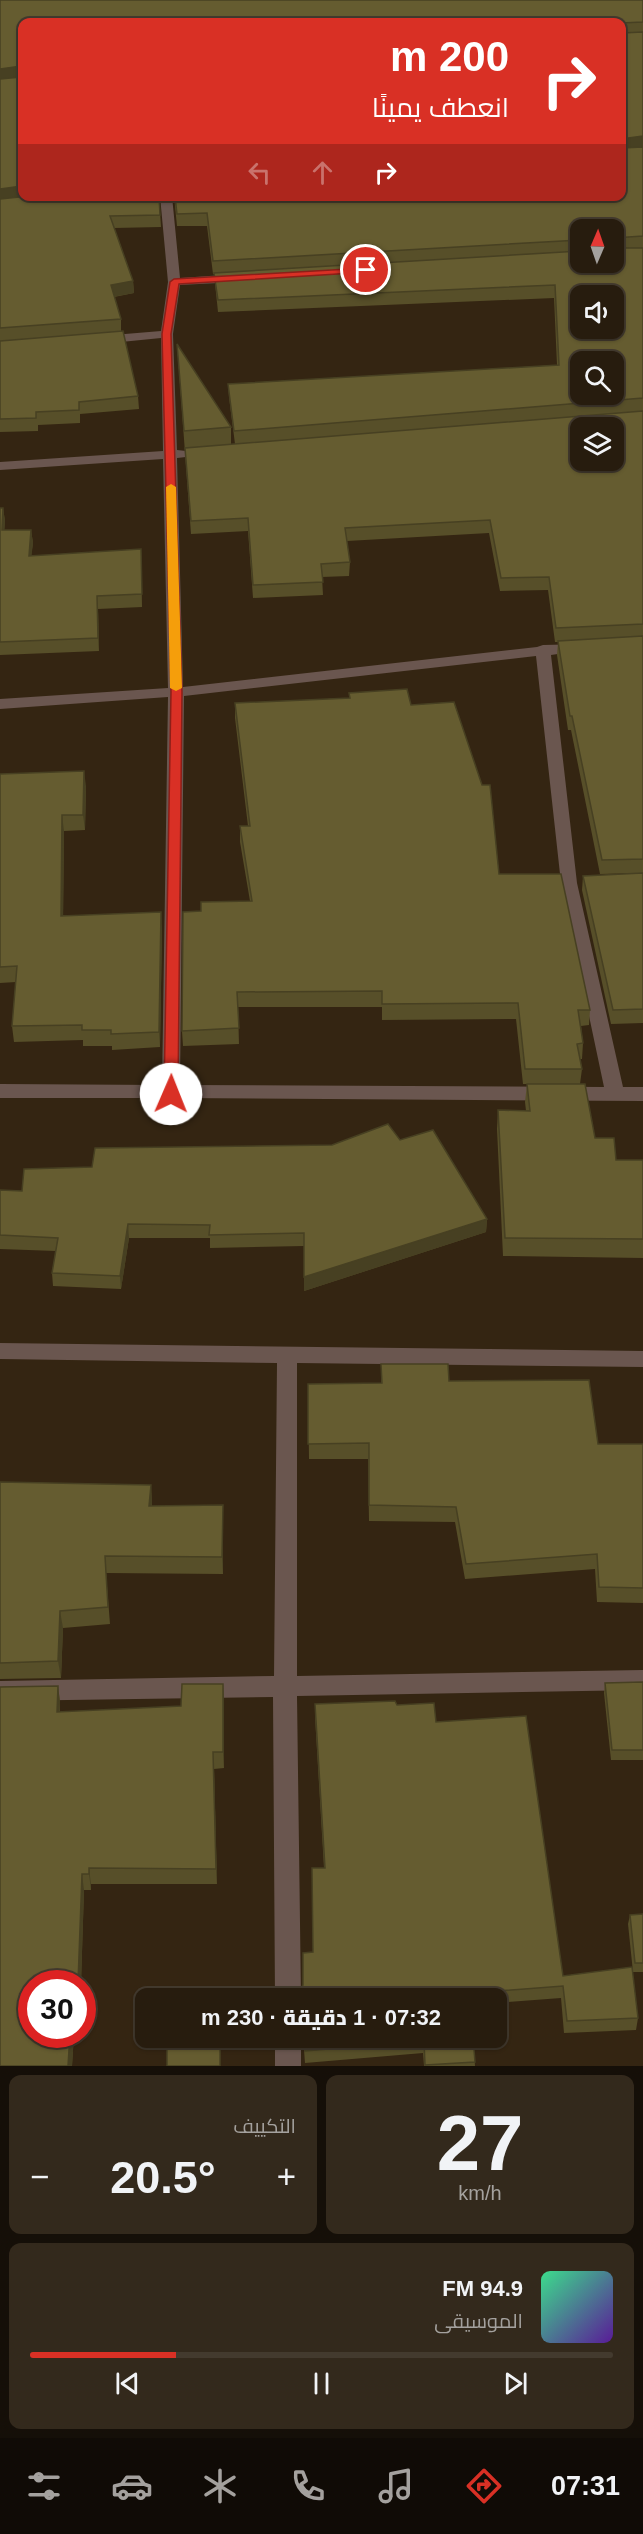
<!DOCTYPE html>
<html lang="ar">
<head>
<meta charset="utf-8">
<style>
  body { margin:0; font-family:Helvetica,Cairo,sans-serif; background:#33291c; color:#f1f3f6; direction:rtl; height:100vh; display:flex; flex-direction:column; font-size:22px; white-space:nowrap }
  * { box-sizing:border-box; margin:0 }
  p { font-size:20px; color:#a4a19e }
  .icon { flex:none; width:33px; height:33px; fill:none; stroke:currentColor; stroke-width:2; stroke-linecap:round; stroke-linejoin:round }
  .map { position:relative; height:2066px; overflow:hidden; direction:ltr }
  .panel { display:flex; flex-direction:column; gap:9px; padding:9px; background:#150f08; flex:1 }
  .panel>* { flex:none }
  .banner { position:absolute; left:18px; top:18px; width:608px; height:183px; border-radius:12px; box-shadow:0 2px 4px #0004,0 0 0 2px #433a2e; direction:rtl; background:#d93025; color:#fff; overflow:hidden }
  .needle { width:39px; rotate:2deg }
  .controls { position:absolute; left:570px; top:219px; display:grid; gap:12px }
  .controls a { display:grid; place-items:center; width:54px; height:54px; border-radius:12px; background:#271c0e; box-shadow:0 2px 4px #0004,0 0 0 2px #433a2e; font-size:30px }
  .speed { position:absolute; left:18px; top:1970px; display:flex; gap:12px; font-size:30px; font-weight:700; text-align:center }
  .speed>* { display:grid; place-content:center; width:78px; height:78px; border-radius:50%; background:#271c0e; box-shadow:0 2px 4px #0004,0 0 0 2px #433a2e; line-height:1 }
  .speed .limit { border:9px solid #d22; background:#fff; color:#111 }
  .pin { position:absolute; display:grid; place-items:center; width:51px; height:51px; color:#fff; margin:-26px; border:3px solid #fff; border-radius:50%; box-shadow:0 2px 6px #0007 }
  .me { position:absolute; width:66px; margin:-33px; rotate:1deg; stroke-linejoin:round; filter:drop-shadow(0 0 4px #0008) }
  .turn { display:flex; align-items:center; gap:21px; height:126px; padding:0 18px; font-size:27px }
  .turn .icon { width:78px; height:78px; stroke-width:2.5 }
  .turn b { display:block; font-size:42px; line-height:51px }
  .lanes { display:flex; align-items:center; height:57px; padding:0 18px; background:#0003; justify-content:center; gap:30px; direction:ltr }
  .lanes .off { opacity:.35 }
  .big { font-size:45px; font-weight:800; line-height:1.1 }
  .panel .widget { flex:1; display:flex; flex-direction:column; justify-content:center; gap:9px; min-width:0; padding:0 21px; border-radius:12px; background:#33291c }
  .panel .dial { align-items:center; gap:0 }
  .dial b { font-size:78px; line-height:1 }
  .song { display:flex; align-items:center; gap:18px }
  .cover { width:72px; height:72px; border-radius:9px; background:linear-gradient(135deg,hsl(150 70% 55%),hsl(270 70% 35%)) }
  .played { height:6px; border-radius:3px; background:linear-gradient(90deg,#d93025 25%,#433a2e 25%) }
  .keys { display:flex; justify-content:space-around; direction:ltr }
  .heat { display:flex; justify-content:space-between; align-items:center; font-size:33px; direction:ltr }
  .panel .tiles { flex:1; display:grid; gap:9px; grid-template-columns:1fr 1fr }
  .widget:last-child { grid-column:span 2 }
  .trip { position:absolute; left:135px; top:1988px; width:372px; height:60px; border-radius:12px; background:#271c0e; box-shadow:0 2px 4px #0004,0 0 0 2px #433a2e; font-weight:800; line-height:60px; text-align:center; direction:rtl }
  .menu { display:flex; height:96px; justify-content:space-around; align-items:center; background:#100b06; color:#a4a19e }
  .menu .icon { width:42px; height:42px }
  .menu .selected { color:#d93025 }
  .menu b { font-size:27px; color:#f1f3f6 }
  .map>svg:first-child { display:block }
</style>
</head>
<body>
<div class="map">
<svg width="643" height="2066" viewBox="0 0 643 2066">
  <rect width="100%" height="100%" fill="#342512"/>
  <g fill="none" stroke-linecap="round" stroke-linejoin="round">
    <!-- minor -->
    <g fill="#6a564f" fill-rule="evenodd">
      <path d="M 160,196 L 172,196 L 180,278 L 238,274 L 244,278 L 238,282 L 180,285 L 173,334 L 177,450 L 186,451 L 188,454 L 186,457 L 177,458 L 183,687 L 537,647 L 543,645 L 585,644 L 587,647 L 585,650 L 551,655 L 577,883 L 623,1087 L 643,1087 L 643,1101 L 178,1098 L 171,1101 L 164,1098 L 0,1098 L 0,1084 L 162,1085 L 168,697 L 0,709 L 0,699 L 168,688 L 163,459 L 0,470 L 0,462 L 163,451 L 161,338 L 101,344 L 95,340 L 101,336 L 161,331 L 168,282 ZM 536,656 L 561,883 L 604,1087 L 180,1085 L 184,696 Z"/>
      <polygon points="0,1343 643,1351 643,1367 297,1363 297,1676 643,1670 643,1690 297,1696 301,1998 275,1998 273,1697 0,1701 0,1681 274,1676 277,1363 0,1359"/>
      <rect x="275" y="2037" width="26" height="29"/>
    </g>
  </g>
  <!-- wall -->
  <g fill="#574f29" fill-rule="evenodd">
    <path d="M 0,0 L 643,0 L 643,873 L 600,874 L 571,730 L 568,730 L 557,655 L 558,642 L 555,642 L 548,590 L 500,591 L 489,533 L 347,541 L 350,562 L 349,576 L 322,577 L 323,595 L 253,598 L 248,531 L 191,534 L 177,344 L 231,427 L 231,444 L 235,444 L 229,397 L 228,384 L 557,365 L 554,298 L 218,312 L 214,274 L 213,274 L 207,226 L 177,226 L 174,196 L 621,196 L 621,22 L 22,22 L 22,196 L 159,196 L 161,227 L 114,228 L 133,281 L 134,293 L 114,297 L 121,319 L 121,331 L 138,396 L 139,409 L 80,414 L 80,423 L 38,425 L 38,431 L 0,432 ZM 580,230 L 614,230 L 614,262 L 580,262 Z"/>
    <polygon points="0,508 3,508 5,521 4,530 31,530 33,543 31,556 141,549 142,607 98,609 99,651 0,655"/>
    <polygon points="349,693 411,705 499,874 590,1010 589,1025 581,1026 583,1043 582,1059 580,1059 582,1069 580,1084 595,1138 616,1160 643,1160 643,1258 503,1256 497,1129 498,1110 526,1111 525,1102 527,1084 523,1084 516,1019 382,1020 382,1007 238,1007 239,1044 183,1046 182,1031 201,911 250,901 240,842 240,826 248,826 235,718 235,703 349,698"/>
    <polygon points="0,774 86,786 85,830 64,831 63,915 162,928 160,1047 112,1050 112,1046 83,1046 83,1040 14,1042 12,1026 16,982 0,983"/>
    <polygon points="643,873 643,1023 611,1024 582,890 583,876"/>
    <polygon points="400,1140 487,1219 486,1232 304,1291 304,1246 210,1248 210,1238 129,1238 121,1289 53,1286 52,1273 56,1251 0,1249 0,1190 22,1191 92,1167 332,1145"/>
    <polygon points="381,1364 449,1381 598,1444 643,1444 643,1603 597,1602 595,1569 465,1579 455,1522 369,1521 368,1459 309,1459 308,1384 381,1383"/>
    <polygon points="0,1482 151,1485 152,1506 223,1522 223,1574 106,1573 110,1624 63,1628 61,1678 0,1679"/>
    <polygon points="643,1682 643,1760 611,1760 604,1693 605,1683"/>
    <polygon points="182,1684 223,1684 224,1768 214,1769 217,1884 91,1884 91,1890 84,1890 81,1983 32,1983 32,2034 74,2034 72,2066 0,2066 0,1687 58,1686 60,1702 60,1712 181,1706"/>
    <polygon points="315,1704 397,1705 436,1722 563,1976 638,2018 636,2030 564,2033 561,1998 496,2003 496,1998 301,1998 301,1988 303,1985 313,1952 324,1868 315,1717"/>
    <polygon points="643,1914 643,1972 633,1972 628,1924 630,1915"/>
    <polygon points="303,2037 473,2037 475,2066 424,2066 423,2053 305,2063"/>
  </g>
  <!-- shaded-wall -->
  <g fill="#474022">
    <polygon points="21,66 22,78 0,80 0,69"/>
    <polygon points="643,136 643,148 621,150 621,139"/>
    <polygon points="22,186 22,196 39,196 0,201 0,189"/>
    <polygon points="133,281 134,293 112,297 111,285"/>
    <polygon points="3,508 5,521 4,543 2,530"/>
    <polygon points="31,530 33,543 30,569 29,556"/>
    <polygon points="97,596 98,609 99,651 98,638"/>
    <polygon points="84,771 86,786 85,830 83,815"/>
    <polygon points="62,815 64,831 63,931 61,916"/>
    <polygon points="161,912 162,928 160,1047 159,1032"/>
    <polygon points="487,1219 486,1232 304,1291 304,1277"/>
    <polygon points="128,1224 129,1238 121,1289 120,1276"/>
    <polygon points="151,1485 152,1502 150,1523 149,1506"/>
    <polygon points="223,1505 223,1574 222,1557"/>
    <polygon points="60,1611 63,1628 61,1678 58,1661"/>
    <polygon points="223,1684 224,1700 224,1768 223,1752"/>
    <polygon points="58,1686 60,1702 59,1728 57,1712"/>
    <polygon points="213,1752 214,1769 217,1884 216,1869"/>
    <polygon points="89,1868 91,1884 91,1890 89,1874"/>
    <polygon points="82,1874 84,1890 81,1983 78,1983"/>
    <polygon points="70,2034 74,2034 72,2066 68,2066"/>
  </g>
  <!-- building -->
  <g fill="#655c30" stroke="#474022" stroke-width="1.5" fill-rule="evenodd">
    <polygon points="0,0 643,0 643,22 621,23 621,22 22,22 22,72 21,66 0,69"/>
    <polygon points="621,32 622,33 643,32 643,136 621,139"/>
    <polygon points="22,75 22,186 0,189 0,79 21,77"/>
    <polygon points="621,147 622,148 643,147 643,236 614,238 614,230 580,230 580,240 213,261 207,213 177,214 175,196 621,196"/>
    <polygon points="29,196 159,196 160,215 110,216 133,281 111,285 121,319 0,328 0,199"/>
    <path d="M 614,246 L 615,248 L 643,248 L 643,398 L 234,431 L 228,384 L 559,365 L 555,285 L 218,300 L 214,273 L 580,251 L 580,262 L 614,262 ZM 580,296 L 614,296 L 614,328 L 580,328 ZM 580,362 L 614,362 L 614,394 L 580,394 Z"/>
    <polygon points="123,331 138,396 79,402 79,410 36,412 36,418 0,419 0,341"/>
    <polygon points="177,344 231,427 184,431"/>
    <path d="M 643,411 L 643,624 L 556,628 L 549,577 L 501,578 L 490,520 L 345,528 L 350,562 L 321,564 L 323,582 L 253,585 L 248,518 L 191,521 L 185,448 ZM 580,428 L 614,428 L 614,460 L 580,460 Z"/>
    <polygon points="0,508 3,508 2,530 31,530 29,556 141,549 142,594 97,596 98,638 0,642"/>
    <polygon points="643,636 643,859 602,860 572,716 570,716 558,641"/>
    <polygon points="407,689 411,705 454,702 482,785 490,785 499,874 561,874 590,1010 578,1010 583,1043 577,1044 582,1069 525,1069 518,1003 382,1004 382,991 237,992 239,1028 182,1031 183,912 201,911 201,902 252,901 240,826 250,826 235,703 350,698 349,693"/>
    <polygon points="84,771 83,815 62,815 61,916 161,912 159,1032 111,1034 111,1030 82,1030 82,1025 12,1026 17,966 0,967 0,774"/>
    <polygon points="643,873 643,1009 613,1010 583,876"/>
    <polygon points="527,1084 585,1084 595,1138 614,1138 616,1160 643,1160 643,1239 505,1238 498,1110 530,1111"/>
    <polygon points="388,1124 400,1140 433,1130 487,1219 304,1277 304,1233 209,1235 210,1225 128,1224 120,1276 52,1273 58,1238 0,1235 0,1190 22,1191 24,1169 92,1167 95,1148 332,1145"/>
    <polygon points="381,1364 448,1364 449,1381 589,1380 598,1444 643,1444 643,1588 599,1587 597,1554 466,1564 456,1507 369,1505 369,1443 308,1444 308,1384 382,1383"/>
    <polygon points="0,1482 151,1485 149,1506 223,1505 222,1557 105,1556 108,1607 60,1611 58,1661 0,1663"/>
    <polygon points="643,1682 643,1750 612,1750 605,1683"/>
    <polygon points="182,1684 223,1684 223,1752 213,1752 216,1869 89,1868 89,1874 82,1874 78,1983 32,1983 32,2034 70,2034 68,2066 0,2066 0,1687 58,1686 57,1712 181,1706"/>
    <polygon points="395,1701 397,1705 434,1703 436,1722 526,1716 563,1976 632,1967 638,2018 567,2021 563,1986 470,1993 470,1998 301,1998 301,1988 303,1985 303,1953 313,1952 312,1868 325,1868 315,1704"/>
    <polygon points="643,1914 643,1963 635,1963 630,1915"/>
    <polygon points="304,2037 473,2037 475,2062 425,2065 424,2041 305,2051"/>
    <polygon points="220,2043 220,2066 167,2066 167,2045"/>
  </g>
  <!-- route -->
  <polygon fill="#d93025" stroke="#8d1f18" stroke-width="1.5" points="366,268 370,270 369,272 179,284 171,334 182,692 178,1094 171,1099 164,1094 171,692 162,334 170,282 174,279"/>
  <!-- slow -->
  <polygon fill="#f59e0b" points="171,484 176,487 182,688 176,691 170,688 166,487"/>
</svg>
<div class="controls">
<a><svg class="needle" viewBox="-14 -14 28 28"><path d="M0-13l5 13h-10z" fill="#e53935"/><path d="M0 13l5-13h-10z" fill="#a4a19e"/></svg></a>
<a><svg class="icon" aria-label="sound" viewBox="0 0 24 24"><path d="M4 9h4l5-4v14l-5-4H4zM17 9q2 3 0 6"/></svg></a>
<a><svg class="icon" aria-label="search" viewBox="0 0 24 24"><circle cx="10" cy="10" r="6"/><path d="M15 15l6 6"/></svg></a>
<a><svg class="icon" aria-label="layers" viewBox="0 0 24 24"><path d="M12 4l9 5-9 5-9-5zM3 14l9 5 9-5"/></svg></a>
</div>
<div class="speed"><div class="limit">30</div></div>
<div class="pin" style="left:366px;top:270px;background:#d93025"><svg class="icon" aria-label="arrive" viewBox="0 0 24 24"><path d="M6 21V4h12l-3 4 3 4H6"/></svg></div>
<svg class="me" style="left:171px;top:1094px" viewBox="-20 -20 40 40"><circle r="19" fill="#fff"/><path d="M0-13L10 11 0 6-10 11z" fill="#d93025"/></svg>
<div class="trip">07:32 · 1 دقيقة · 230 m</div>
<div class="banner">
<div class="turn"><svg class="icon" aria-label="right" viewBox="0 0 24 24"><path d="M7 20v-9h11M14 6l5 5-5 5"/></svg><div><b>200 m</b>انعطف يمينًا</div></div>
<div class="lanes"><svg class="icon off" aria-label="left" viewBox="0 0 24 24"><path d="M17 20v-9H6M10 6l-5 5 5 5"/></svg><svg class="icon off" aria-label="ahead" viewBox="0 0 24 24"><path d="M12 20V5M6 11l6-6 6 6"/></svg><svg class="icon" aria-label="right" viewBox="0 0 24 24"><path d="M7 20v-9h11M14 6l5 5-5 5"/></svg></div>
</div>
</div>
<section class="panel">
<div class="tiles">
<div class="widget dial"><b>27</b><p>km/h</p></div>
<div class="widget"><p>التكييف</p>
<div class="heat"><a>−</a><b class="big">20.5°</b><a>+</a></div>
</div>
<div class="widget">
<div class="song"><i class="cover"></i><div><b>94.9 FM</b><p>الموسيقى</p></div></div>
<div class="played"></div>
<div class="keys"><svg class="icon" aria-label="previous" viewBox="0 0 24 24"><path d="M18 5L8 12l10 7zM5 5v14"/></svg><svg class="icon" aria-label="pause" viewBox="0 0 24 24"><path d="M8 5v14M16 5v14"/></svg><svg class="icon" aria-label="next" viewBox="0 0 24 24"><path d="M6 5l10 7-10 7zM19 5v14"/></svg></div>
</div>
</div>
</section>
<nav class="menu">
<b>07:31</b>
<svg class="icon selected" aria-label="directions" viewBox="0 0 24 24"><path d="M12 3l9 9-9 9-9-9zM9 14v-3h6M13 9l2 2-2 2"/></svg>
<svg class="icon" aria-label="music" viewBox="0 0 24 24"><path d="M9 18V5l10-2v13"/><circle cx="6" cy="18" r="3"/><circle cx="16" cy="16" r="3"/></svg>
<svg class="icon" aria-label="phone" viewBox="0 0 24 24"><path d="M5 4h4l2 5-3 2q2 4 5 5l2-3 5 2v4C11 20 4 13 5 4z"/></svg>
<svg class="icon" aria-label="climate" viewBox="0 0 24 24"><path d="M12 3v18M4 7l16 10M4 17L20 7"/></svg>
<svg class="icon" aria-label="car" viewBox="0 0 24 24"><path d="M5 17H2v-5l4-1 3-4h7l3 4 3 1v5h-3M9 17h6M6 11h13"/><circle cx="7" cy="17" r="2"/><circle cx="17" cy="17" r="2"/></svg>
<svg class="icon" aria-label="filters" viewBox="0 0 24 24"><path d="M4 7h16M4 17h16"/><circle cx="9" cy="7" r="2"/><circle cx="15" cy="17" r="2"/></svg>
</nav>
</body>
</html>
